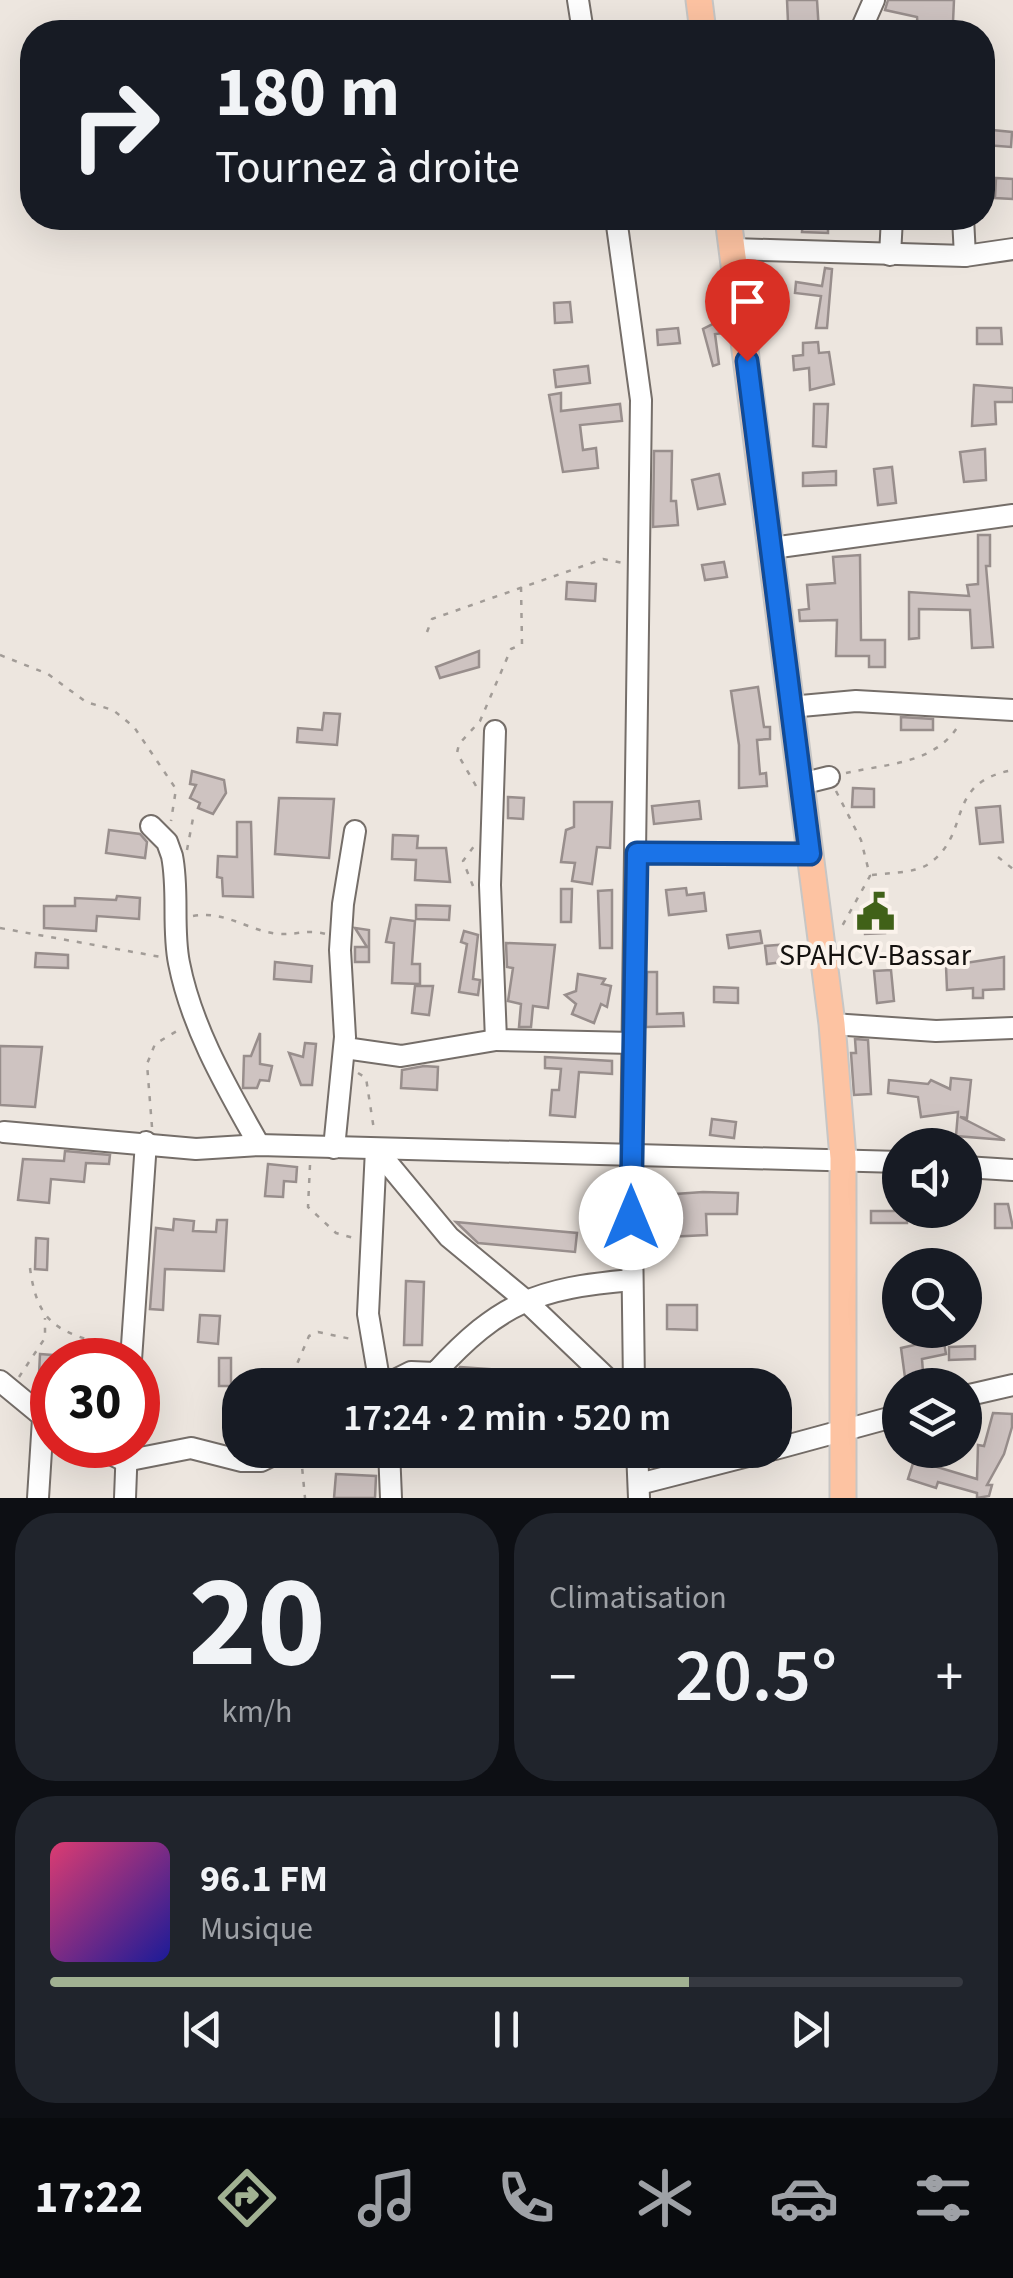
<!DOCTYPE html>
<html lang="fr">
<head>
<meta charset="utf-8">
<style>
  body { margin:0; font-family:"Source Sans 3",sans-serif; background:#20242c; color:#f1f3f6; height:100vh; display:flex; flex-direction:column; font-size:38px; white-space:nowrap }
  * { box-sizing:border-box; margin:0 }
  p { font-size:32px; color:#9ea1a6 }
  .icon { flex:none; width:55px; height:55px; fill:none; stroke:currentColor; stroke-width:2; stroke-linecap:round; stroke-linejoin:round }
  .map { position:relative; height:1498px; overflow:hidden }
  .side { display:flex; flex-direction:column; gap:15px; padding:15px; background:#0d0f14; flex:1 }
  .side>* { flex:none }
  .banner { position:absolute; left:20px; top:20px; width:975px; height:210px; border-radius:40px; box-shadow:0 10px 40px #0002; background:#171b24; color:#f1f3f6; overflow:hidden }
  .controls { position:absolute; left:882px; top:1128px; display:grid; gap:20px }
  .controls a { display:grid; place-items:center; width:100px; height:100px; border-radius:50%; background:#171b24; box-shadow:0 10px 40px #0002; font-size:50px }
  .speed { position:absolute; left:30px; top:1338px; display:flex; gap:20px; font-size:50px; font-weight:700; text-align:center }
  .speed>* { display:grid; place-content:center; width:130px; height:130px; border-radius:50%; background:#171b24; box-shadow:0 10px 40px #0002; line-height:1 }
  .speed .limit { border:15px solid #d22; background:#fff; color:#111 }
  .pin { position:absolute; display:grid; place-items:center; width:85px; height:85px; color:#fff; margin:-102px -42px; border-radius:50% 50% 50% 0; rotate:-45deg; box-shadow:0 0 10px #0007 }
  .pin .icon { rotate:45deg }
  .me { position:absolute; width:110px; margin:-55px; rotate:0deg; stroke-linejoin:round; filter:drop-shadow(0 0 8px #0008) }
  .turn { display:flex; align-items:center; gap:35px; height:210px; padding:0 30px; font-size:45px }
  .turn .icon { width:130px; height:130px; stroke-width:2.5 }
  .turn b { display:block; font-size:70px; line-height:85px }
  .big { font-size:75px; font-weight:600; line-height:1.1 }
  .side .tile { flex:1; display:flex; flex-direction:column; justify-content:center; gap:15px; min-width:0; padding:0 35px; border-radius:40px; background:#20242c }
  .side .dial { align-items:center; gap:0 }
  .dial b { font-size:130px; line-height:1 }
  .song { display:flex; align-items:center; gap:30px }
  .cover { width:120px; height:120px; border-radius:15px; background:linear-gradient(135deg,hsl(340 70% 55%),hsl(240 70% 35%)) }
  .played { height:10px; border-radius:5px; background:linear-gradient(90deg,#a1b192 70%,#363941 70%) }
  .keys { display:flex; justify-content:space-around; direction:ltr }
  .heat { display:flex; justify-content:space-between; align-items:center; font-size:55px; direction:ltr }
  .side .tiles { flex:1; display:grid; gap:15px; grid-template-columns:1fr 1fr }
  .tile:last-child { grid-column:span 2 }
  .trip { position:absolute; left:222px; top:1368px; width:570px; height:100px; border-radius:40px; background:#171b24; box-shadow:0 10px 40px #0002; font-weight:600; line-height:100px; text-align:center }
  .tab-bar { display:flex; height:160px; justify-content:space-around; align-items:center; background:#090b0e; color:#9ea1a6 }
  .tab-bar .icon { width:70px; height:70px }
  .tab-bar .on { color:#a1b192 }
  .tab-bar b { font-size:45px; color:#f1f3f6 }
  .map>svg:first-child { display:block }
</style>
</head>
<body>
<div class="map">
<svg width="1013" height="1498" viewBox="0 0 1013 1498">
  <rect width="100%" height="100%" fill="#ede6df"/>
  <!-- building -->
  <g fill="#cec3c1" stroke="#988e8c" stroke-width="2.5">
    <polygon points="787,0 817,0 819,32 751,32 751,22 788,22"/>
    <polygon points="888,0 954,0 953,22 934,22 935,32 918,32 917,17 885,10"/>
    <polygon points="982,129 1012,132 1011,147 985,145"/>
    <polygon points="996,178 1013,179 1013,199 995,198"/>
    <polygon points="803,218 828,218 828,233 802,232"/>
    <polygon points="825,268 832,269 827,328 816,328 821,296 795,293 796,282 822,286"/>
    <polygon points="570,302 572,322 555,323 554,303"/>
    <polygon points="723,319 725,333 715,334 719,364 713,366 703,329"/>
    <polygon points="678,328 680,343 658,345 657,330"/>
    <polygon points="977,328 1001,328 1002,344 977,344"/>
    <polygon points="818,342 819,353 829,352 834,384 810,390 809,368 794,370 793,356 803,355 803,343"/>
    <polygon points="588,366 590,383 556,387 554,370"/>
    <polygon points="974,385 1013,388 1013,402 995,402 996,424 972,426"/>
    <polygon points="561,393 561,411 620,404 622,421 580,425 583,450 596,448 598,468 563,472 549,395"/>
    <polygon points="814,404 828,404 826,447 813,446"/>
    <polygon points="985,449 986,480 964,482 960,452"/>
    <polygon points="654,451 672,451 671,501 676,501 678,525 653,527"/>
    <polygon points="892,467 896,503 878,505 874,469"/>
    <polygon points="836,471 836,485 803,486 803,473"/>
    <polygon points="719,474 725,504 698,509 692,480"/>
    <polygon points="978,535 990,535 990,566 986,566 993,647 972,648 970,610 919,609 919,638 909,639 909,592 969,596 967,585 978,584"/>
    <polygon points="860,555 861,640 885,640 885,667 869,667 869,656 836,656 837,620 800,621 799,610 809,609 807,585 835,583 833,557"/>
    <polygon points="724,562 727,577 705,580 702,565"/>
    <polygon points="567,582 596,584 595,601 566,599"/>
    <polygon points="479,651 479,667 440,678 436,667"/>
    <polygon points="758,687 764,727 770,727 770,739 757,740 760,774 766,773 767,786 739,788 739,745 731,691"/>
    <polygon points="324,713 340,714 337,745 297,742 298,728 322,730"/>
    <polygon points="901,717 933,719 933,730 901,730"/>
    <polygon points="192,771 224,780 226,793 213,814 198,808 200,803 190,798 196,785 190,784"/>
    <polygon points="853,788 874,789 874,807 852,807"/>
    <polygon points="508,797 524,798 523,819 508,818"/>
    <polygon points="279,798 334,799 329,858 275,854"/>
    <polygon points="699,801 701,819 654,824 652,806"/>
    <polygon points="574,802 612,802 610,848 597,847 592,884 572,881 575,863 561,862 566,830 574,827"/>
    <polygon points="1000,806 1003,842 980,844 976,808"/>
    <polygon points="237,822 251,822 253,897 223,896 222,878 217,877 218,856 237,857"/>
    <polygon points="109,830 140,834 147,842 145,858 106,853"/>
    <polygon points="393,835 418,836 417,848 446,848 450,882 415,880 416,860 392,859"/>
    <polygon points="686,888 687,895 704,893 706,911 669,915 666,890"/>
    <polygon points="561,889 572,889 571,922 561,922"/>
    <polygon points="612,890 612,948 600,948 598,891"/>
    <polygon points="117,896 140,898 139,919 97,916 96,931 44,928 44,906 75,906 75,898 116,900"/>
    <polygon points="416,905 450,906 449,920 416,919"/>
    <polygon points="882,906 885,933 865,934 863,907"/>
    <polygon points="391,918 415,921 412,964 420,964 420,984 392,983 394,943 386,942"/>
    <polygon points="355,928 369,930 369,962 355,962 355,947 367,947"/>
    <polygon points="464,931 478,935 473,979 480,980 478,995 459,992 467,944 461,942"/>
    <polygon points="760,931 762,943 729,948 727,935"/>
    <polygon points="506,943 555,945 548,1008 533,1006 531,1027 519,1027 521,1004 508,1001 513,968 507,967"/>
    <polygon points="789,944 791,961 767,964 765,946"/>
    <polygon points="36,953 68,955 68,968 35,967"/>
    <polygon points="1004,957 1004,989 983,990 983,998 973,998 973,988 947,990 946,966"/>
    <polygon points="275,962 312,966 311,982 274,979"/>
    <polygon points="891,970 894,1001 877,1003 874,971"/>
    <polygon points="647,972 657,972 657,1014 683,1013 684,1026 646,1027"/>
    <polygon points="578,974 605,979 602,984 611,986 607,1007 601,1004 594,1023 572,1014 576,1004 565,995 576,991"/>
    <polygon points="415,986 433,986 429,1015 412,1013"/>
    <polygon points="714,987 738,988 738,1003 714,1002"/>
    <polygon points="260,1033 260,1064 272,1066 269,1081 260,1080 257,1088 243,1088 244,1056 251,1056"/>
    <polygon points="855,1039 868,1040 871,1094 854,1095 851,1053 856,1053"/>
    <polygon points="305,1043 316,1044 312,1085 301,1085 289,1053 303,1057"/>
    <polygon points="0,1046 42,1047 35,1107 0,1105"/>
    <polygon points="545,1057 612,1061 612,1074 579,1072 575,1117 550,1115 552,1090 559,1090 561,1069 545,1068"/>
    <polygon points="424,1066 438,1067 437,1090 401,1088 402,1070"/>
    <polygon points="951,1078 971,1080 967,1118 960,1117 1005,1140 956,1136 958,1112 921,1117 918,1097 888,1093 889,1080 928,1084 931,1080 950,1089"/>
    <polygon points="712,1119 736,1122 734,1138 710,1135"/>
    <polygon points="65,1151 110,1155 109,1164 86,1163 84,1182 51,1179 49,1203 18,1200 23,1159 64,1161"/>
    <polygon points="268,1164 297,1167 296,1182 284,1181 283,1197 265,1196"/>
    <polygon points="703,1192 738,1193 737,1214 706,1214 707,1235 646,1238 647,1196"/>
    <polygon points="995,1204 1008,1204 1013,1228 995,1228"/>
    <rect x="871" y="1211" width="36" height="12"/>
    <polygon points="174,1219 194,1221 193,1231 216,1232 217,1220 227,1220 224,1271 165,1269 163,1310 150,1309 156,1228 173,1230"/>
    <polygon points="456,1222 577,1233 575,1252 478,1243"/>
    <polygon points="36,1238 48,1239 47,1270 35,1269"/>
    <polygon points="406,1281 424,1282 422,1345 404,1345"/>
    <polygon points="667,1305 697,1305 697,1330 667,1329"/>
    <polygon points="200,1315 220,1316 218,1344 198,1342"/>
    <polygon points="930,1330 942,1330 946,1354 922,1359 924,1385 906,1385 901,1348 932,1341"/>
    <polygon points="975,1346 975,1359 949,1360 949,1347"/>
    <polygon points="40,1354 52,1355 52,1394 38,1394"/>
    <rect x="219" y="1358" width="12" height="28"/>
    <polygon points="460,1367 501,1370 500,1385 450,1385"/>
    <polygon points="993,1413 1012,1414 1012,1427 1004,1454 987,1485 992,1485 989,1496 977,1498 977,1493 938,1482 936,1488 908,1479 914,1460 977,1479 978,1445 984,1446"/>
    <polygon points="336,1474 376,1476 375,1498 334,1498"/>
  </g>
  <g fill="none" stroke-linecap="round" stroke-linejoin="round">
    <defs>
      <g id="minor">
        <polyline points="578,0 583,32"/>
        <polyline points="865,32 863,25 874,0"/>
        <polyline points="616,218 641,400 631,1155 634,1385"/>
        <polyline points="963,218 965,256"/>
        <polyline points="733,249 965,256 1013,249"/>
        <polyline points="890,255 892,218"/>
        <polyline points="772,548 1013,515"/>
        <polyline points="790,707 856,701 1013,710"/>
        <polyline points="495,731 490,885 496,1040 633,1043"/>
        <polyline points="801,784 829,777"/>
        <path d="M 151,826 L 167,842 L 172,856 C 179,891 172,928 179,963 C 192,1029 227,1088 259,1145"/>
        <polyline points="637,853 810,854"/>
        <polyline points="832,1024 936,1031 1013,1028"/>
        <polyline points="345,1048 401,1056 496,1040"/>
        <polyline points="4,1132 196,1149 259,1145 900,1162"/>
        <polyline points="334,1148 345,1037 340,950 343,904 355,831"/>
        <polyline points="376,1149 449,1237 525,1300 614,1385"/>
        <polyline points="376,1149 368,1314 380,1385"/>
        <polyline points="965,1167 1013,1170"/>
        <polyline points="131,1360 146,1142"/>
        <polyline points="0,1381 51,1423"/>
        <path d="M 385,1385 L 411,1372 L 435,1373 C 500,1302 538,1288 632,1280"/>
        <polyline points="965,1396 1013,1385"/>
        <polyline points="93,1445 125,1461 191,1448 242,1461 261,1461 284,1450"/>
        <polyline points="775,1449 900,1415"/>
        <polyline points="389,1450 391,1498"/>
        <polyline points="637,1450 639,1498"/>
        <polyline points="639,1484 771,1450"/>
        <polyline points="38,1498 43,1419"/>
        <polyline points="125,1498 127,1445"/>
      </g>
      <g id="major">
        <polyline points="699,0 703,32"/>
        <polyline points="728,218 832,1024 843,1158 843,1498"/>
      </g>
    </defs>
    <!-- minor casing -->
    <use href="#minor" stroke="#756e69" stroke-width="24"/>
    <!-- major casing -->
    <use href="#major" stroke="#c7c6c5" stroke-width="29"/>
    <!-- path -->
    <g stroke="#a29c97" stroke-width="2.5" stroke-dasharray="5 8" stroke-linecap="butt">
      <polyline points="427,632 432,619 603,559 623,563"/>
      <polyline points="0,655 48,674 86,702 113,710 134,727 176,789 171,821"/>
      <path d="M 846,773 C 885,764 935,764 958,726"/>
      <polyline points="476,786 457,753 459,744 480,721 511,649 522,644 521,586"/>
      <polyline points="836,791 861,840 870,876 841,928"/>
      <polyline points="187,850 194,813"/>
      <polyline points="998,857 1013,869"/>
      <path d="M 872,875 C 888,873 914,873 927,865 C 974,834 942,783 1013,770"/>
      <polyline points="473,886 463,861 475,845"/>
      <path d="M 193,916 C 225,910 248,931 279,934 C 296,935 308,929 326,934"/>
      <polyline points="0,928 161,957"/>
      <polyline points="358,1073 366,1078 374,1130"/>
      <polyline points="152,1127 147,1064 155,1044 182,1028"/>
      <polyline points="310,1165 308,1207 336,1233 357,1239"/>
      <path d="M 30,1268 C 38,1329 62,1332 116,1348"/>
      <polyline points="19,1377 45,1338 45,1318"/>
      <polyline points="306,1385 299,1380 297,1364 309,1336 318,1332 356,1340"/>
      <polyline points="301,1456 305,1498"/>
    </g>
    <!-- minor -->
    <use href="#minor" stroke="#fff" stroke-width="20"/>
    <!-- major -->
    <use href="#major" stroke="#fdc3a2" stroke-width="25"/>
  </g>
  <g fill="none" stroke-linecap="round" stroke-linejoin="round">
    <defs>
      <polyline id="route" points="631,1218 637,853 810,854 747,361"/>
    </defs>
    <!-- route casing -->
    <use href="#route" stroke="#114b97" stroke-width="25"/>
    <!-- route -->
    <use href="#route" stroke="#1a73e8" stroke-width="18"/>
  </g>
  <!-- icons -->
  <defs>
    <symbol id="civic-bare" viewBox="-9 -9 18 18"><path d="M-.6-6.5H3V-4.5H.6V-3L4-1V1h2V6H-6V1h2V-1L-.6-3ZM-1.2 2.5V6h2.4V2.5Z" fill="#406118" stroke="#fbf3ec" stroke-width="2.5" paint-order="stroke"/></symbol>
  </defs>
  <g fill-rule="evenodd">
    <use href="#civic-bare" x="848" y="884" width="55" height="55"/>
  </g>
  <g text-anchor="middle" stroke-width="8" stroke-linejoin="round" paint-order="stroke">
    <!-- poi labels -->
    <g font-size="30" fill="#14110f" stroke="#fbf3ec">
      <text x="875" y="965">SPAHCV-Bassar</text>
    </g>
  </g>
</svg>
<div class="controls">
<a><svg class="icon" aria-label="sound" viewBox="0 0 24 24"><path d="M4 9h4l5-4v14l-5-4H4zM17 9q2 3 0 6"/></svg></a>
<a><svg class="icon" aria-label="search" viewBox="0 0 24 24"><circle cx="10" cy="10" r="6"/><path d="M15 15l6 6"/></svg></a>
<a><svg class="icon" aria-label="layers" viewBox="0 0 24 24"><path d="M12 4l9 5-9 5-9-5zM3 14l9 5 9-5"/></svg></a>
</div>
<div class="speed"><div class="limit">30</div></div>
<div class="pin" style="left:747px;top:361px;background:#d93025"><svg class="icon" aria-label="arrive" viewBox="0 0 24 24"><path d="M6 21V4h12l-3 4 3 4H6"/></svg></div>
<svg class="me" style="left:631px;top:1218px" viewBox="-20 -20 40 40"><circle r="19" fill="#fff"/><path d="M0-13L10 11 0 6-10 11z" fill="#1a73e8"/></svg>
<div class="trip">17:24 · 2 min · 520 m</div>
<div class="banner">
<div class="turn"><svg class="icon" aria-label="right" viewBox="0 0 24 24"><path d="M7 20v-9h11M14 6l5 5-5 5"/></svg><div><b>180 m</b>Tournez à droite</div></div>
</div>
</div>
<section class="side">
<div class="tiles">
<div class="tile dial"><b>20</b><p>km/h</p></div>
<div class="tile"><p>Climatisation</p>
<div class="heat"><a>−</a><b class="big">20.5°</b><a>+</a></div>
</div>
<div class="tile">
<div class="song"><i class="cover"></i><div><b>96.1 FM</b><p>Musique</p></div></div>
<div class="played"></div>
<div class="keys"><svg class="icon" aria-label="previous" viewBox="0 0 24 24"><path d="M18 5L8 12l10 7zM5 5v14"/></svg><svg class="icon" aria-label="pause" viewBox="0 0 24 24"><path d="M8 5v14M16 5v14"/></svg><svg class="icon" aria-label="next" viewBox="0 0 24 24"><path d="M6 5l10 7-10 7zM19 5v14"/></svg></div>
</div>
</div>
</section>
<nav class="tab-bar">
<b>17:22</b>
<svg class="icon on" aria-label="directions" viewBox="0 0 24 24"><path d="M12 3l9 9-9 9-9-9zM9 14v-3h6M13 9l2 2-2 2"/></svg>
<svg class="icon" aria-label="music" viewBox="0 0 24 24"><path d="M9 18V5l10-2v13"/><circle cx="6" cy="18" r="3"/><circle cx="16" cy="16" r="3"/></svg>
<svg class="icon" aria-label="phone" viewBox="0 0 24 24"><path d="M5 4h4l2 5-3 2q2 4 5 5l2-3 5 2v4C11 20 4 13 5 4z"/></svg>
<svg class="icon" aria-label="climate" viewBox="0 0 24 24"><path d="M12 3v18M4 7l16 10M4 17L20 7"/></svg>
<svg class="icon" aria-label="car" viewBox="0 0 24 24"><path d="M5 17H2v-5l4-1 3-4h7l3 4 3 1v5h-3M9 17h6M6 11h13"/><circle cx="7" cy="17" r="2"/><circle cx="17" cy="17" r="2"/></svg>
<svg class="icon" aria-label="filters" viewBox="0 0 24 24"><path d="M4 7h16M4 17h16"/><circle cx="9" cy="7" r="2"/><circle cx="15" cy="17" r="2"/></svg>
</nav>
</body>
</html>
